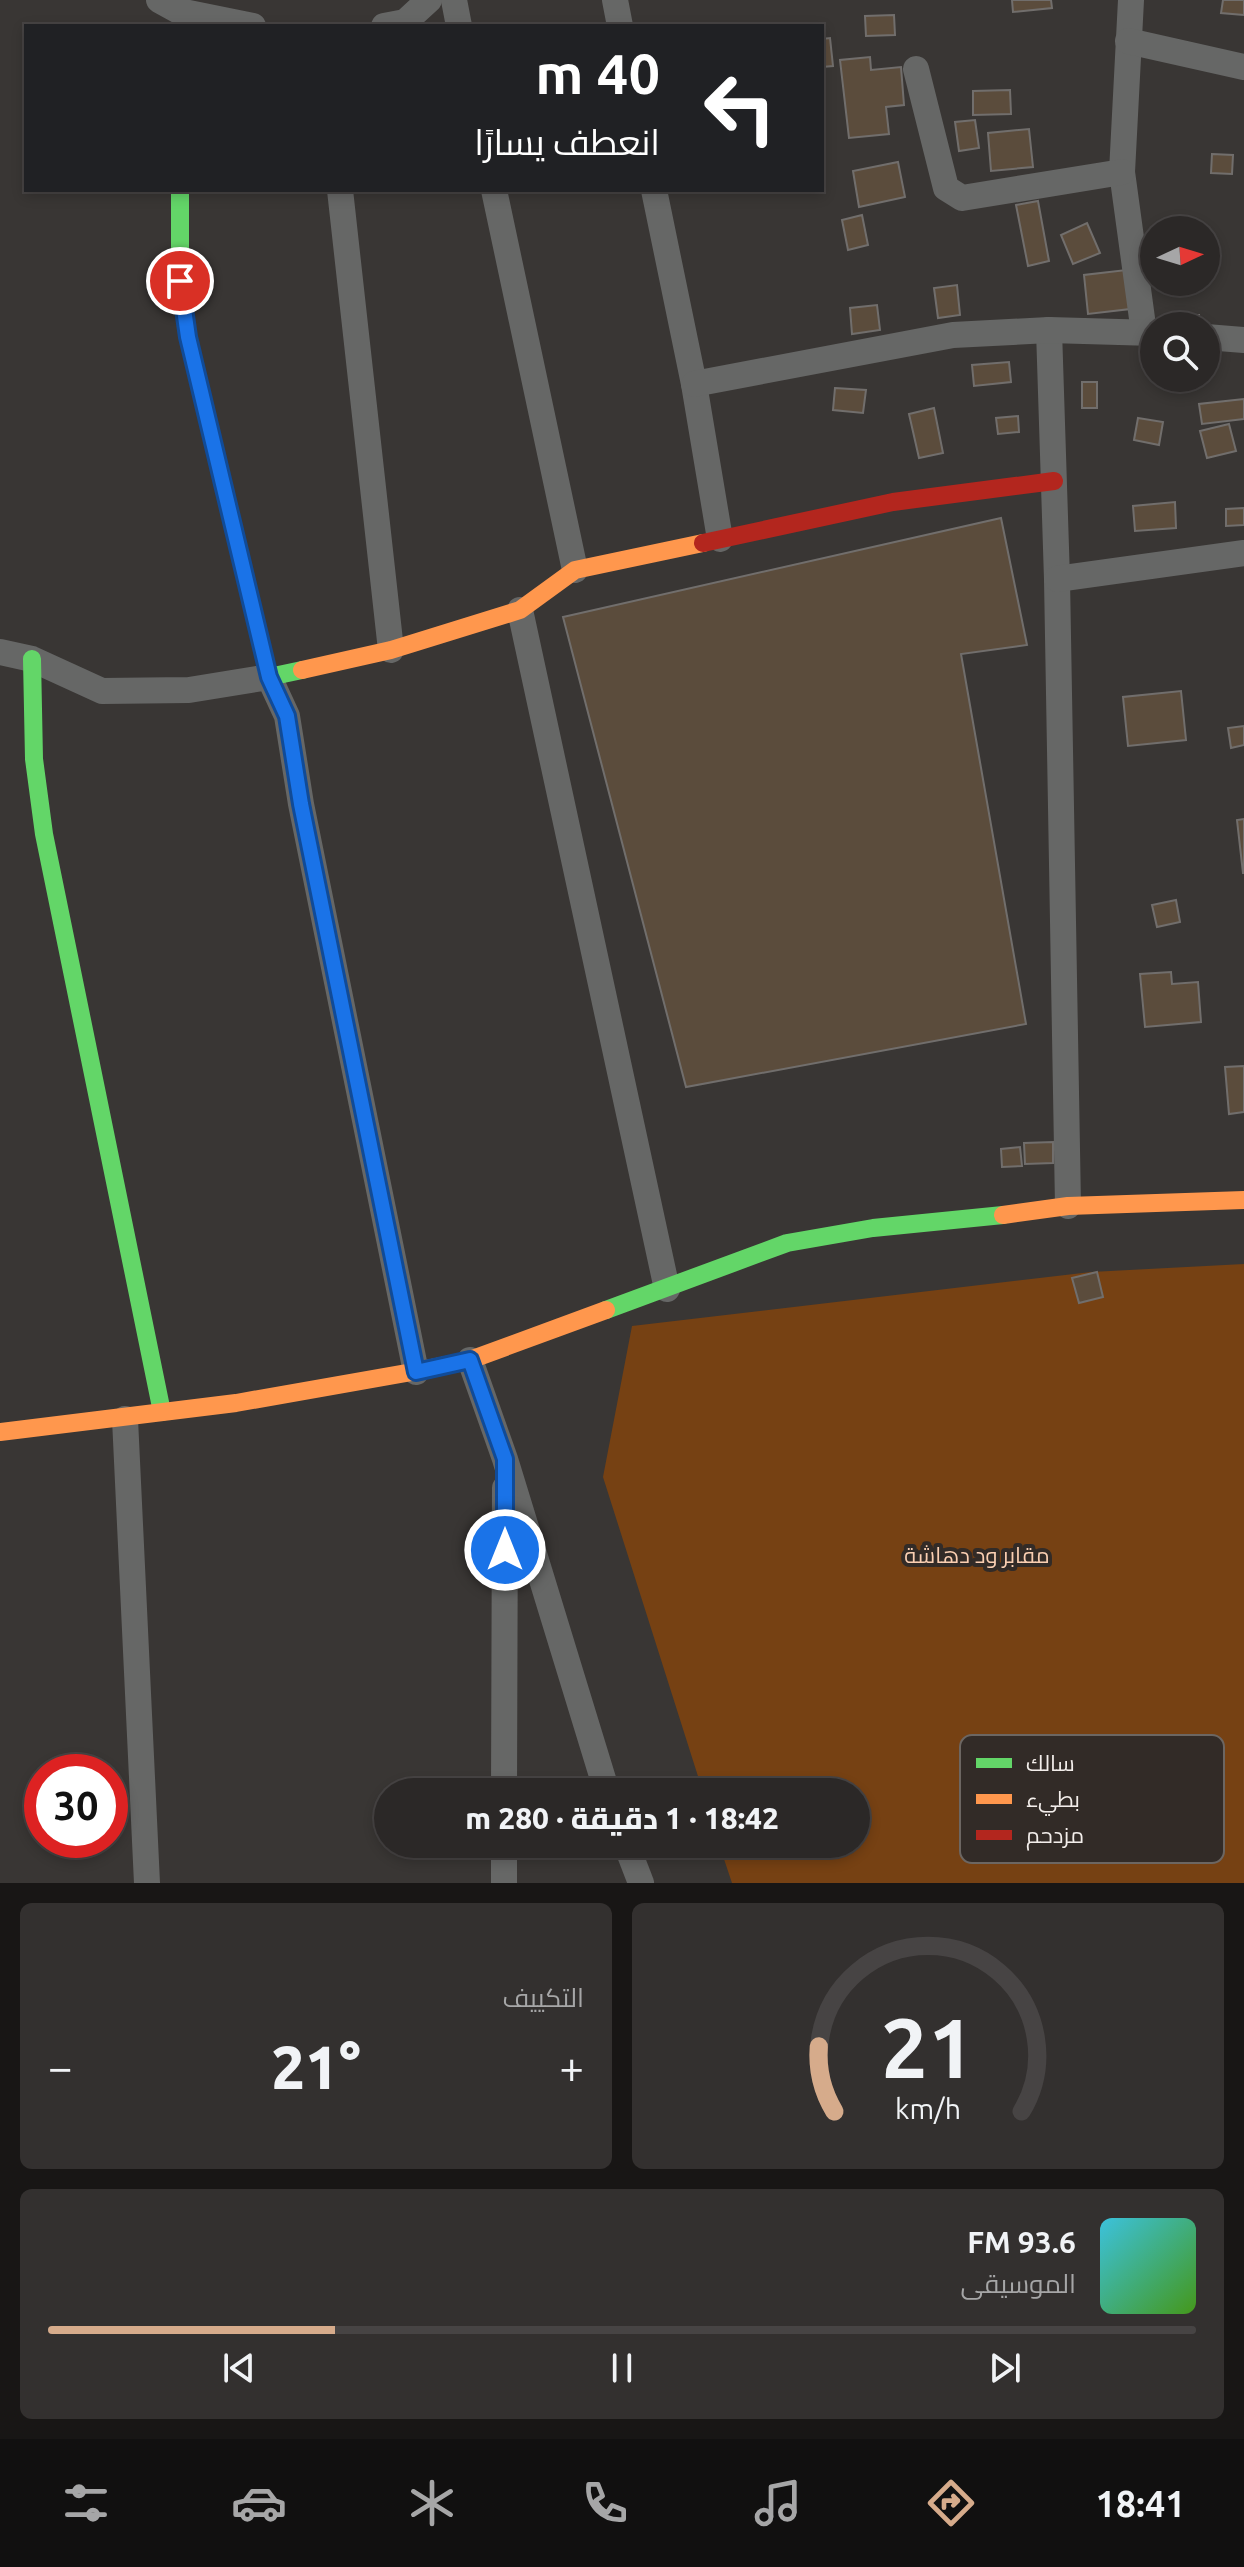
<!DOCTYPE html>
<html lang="ar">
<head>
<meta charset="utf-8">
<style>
  body { margin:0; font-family:Ubuntu,Cairo,sans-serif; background:#33302f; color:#f1f3f6; direction:rtl; height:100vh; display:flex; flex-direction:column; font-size:30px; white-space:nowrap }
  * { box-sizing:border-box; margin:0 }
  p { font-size:26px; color:#a6a6a7 }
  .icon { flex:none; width:44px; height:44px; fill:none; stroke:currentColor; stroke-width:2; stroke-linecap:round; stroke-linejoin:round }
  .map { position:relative; height:1883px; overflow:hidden; direction:ltr }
  .sheet { display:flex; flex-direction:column; gap:20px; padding:20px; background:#181615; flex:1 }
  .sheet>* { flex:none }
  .top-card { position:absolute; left:24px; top:24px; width:800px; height:168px; border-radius:0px; box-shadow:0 4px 12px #0003,0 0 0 2px #474444; direction:rtl; background:#202124; color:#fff; overflow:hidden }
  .needle { width:52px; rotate:86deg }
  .tools { position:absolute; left:1140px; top:216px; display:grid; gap:16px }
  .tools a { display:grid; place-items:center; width:80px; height:80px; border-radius:50%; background:#2b2827; box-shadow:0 4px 12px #0003,0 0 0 2px #474444; font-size:40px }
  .speed { position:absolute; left:24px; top:1754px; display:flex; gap:16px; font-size:40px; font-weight:700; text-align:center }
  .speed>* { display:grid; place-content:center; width:104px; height:104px; border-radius:50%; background:#2b2827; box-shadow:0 4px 12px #0003,0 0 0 2px #474444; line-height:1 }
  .speed .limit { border:12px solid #d22; background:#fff; color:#111 }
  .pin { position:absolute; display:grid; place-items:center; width:68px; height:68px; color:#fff; margin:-34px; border:4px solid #fff; border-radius:50%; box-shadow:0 2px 8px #0007 }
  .me { position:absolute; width:88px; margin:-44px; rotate:0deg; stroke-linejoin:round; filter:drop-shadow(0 0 6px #0008) }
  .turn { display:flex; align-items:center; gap:28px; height:168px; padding:0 32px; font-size:36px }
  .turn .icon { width:104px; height:104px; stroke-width:2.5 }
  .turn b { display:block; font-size:56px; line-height:68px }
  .big { font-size:60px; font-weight:800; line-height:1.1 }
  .sheet .card { flex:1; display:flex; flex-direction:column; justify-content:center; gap:12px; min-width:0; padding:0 28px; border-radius:12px; background:#33302f }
  .sheet .dial { align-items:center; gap:0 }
  .dial svg { height:208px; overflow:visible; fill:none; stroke:#474444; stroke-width:7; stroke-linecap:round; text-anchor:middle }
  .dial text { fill:#f1f3f6; stroke:none }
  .song { display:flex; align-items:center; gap:24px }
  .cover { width:96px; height:96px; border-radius:12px; background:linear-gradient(135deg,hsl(190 70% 55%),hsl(100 70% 35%)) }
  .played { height:8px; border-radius:4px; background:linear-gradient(90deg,#d6ab8b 25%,#474444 25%) }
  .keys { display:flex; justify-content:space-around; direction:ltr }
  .heat { display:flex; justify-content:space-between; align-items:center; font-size:44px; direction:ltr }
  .sheet .tiles { flex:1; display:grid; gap:20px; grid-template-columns:1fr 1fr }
  .card:last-child { grid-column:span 2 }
  .trip { position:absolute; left:374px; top:1778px; width:496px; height:80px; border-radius:40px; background:#2b2827; box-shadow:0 4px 12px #0003,0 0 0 2px #474444; font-weight:800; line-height:80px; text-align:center; direction:rtl }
  .dock { display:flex; height:128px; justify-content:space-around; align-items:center; background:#111010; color:#a6a6a7 }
  .dock .icon { width:56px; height:56px }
  .dock .on { color:#d6ab8b }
  .dock b { font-size:36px; color:#f1f3f6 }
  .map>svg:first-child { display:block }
</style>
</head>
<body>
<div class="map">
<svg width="1244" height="1883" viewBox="0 0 1244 1883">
  <rect width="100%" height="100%" fill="#393634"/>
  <!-- green -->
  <polygon fill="#764113" points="1244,1264 1244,1883 732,1883 719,1844 856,1844 856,1792 703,1792 603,1477 632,1326 1091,1272"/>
  <!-- building -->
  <g fill="#5b4c3c" stroke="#716e6c" stroke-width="2">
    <polygon points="1012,0 1051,0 1052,8 1013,12"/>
    <polygon points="1223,0 1244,0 1244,15 1221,13"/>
    <polygon points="894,15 895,35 866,36 865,16"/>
    <polygon points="830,38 833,66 822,67 822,39"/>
    <polygon points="870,57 871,70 901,67 904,105 886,107 889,134 849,138 840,60"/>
    <polygon points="1010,90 1011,114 973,115 973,91"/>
    <polygon points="975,120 979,148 959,151 955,122"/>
    <polygon points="1029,129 1033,167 991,171 988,133"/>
    <polygon points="1212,154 1233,155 1232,174 1211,173"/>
    <polygon points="898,162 905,197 859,207 853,171"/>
    <polygon points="1038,201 1049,261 1028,266 1016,205"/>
    <polygon points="862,215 868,245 848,250 842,220"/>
    <polygon points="1087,223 1100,253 1073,264 1061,235"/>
    <polygon points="1126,270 1130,309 1088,314 1084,275"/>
    <polygon points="957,285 960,315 938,318 934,288"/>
    <polygon points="877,305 880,330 852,334 850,308"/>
    <rect x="1176" y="315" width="23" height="11"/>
    <polygon points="1009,362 1011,382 974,386 972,365"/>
    <rect x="1082" y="382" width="15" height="26"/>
    <polygon points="835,388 866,390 863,413 833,410"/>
    <polygon points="1244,399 1244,419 1202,424 1199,404"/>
    <polygon points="934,408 943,453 919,458 909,414"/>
    <polygon points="1018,416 1019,432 998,434 996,418"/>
    <polygon points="1138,418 1163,422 1159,445 1134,440"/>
    <polygon points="1229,424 1236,451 1207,458 1200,431"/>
    <polygon points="1175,502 1176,528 1135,531 1133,506"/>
    <polygon points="1244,508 1244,525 1226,526 1226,509"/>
    <polygon points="1001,518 1027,645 961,654 1026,1024 686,1087 563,617"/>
    <polygon points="1181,691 1186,740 1128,746 1123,697"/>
    <polygon points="1244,726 1244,745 1231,748 1228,728"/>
    <polygon points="1244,819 1244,873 1243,873 1237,820"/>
    <polygon points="1176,900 1180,922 1157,927 1152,905"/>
    <polygon points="1171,972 1172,984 1198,982 1201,1022 1145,1027 1140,974"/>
    <polygon points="1244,1066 1244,1112 1229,1114 1225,1067"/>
    <polygon points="1053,1142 1053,1163 1025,1164 1024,1143"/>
    <polygon points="1020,1147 1022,1166 1002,1167 1001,1149"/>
    <polygon points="1097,1272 1103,1297 1079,1303 1072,1278"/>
  </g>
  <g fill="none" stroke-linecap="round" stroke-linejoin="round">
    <!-- street -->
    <g stroke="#666766" stroke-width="26">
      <polyline points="159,0 179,11 253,26"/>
      <polyline points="454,0 459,26"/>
      <polyline points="615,0 620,26"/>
      <polyline points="1131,0 1122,172 1144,333"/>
      <polyline points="384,26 405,22 429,0"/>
      <polyline points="1128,41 1244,67"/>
      <polyline points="916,69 946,188 962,198 1122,172"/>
      <polyline points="340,190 391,650"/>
      <polyline points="494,190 575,570"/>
      <polyline points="654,190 694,384 720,539"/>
      <polyline points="1049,330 1057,579 1068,1206"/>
      <polyline points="1206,337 1244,340"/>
      <polyline points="694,384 953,335 1049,330 1154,333"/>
      <polyline points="1057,579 1244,553"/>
      <polyline points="520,610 667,1289"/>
      <polyline points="0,652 32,659 102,691 189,690 269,677 287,716 301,804 416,1372"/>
      <polyline points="470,1360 505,1459 607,1792"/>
      <polyline points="125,1419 147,1883"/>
      <polyline points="504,1792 505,1488"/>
      <polyline points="626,1844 641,1883"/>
      <polyline points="504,1883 504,1844"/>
    </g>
    <!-- fast -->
    <g stroke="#63d668" stroke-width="18">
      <polyline points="180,190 180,281 188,337 269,677 302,670"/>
      <polyline points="32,659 34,759 44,834 162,1412"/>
      <polyline points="606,1310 787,1243 873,1228 1003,1215"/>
    </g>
    <!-- slow -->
    <g stroke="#ff974d" stroke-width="18">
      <polyline points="302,670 391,650 520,610 575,570 703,543"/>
      <polyline points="1003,1215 1068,1206 1244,1200"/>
      <polyline points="0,1432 236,1403 412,1372 470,1360 606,1310"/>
    </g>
    <!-- jam -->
    <polyline stroke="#b3261e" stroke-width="18" points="703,543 893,502 1054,481"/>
  </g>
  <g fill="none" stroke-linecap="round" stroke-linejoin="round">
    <defs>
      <polyline id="route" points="180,281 188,337 269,677 287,716 301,804 416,1372 470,1360 505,1459 505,1550"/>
    </defs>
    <!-- route casing -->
    <use href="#route" stroke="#114b97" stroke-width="20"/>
    <!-- route -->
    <use href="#route" stroke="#1a73e8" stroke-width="14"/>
  </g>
  <g text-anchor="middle" stroke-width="8" stroke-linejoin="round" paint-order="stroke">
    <!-- park labels -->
    <g font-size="22" fill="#facfb2" stroke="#322b27">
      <text x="977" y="1563">مقابر ود دهاشة</text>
    </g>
  </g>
  <!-- legend -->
  <rect x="960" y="1735" width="264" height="128" rx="12" fill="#322b27" stroke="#6c6662" stroke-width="2"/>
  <rect x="976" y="1758" width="36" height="10" fill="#63d668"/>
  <rect x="976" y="1794" width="36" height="10" fill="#ff974d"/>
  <rect x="976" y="1830" width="36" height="10" fill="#b3261e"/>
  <g font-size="22" fill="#f3eeeb">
    <text x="1026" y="1771">سالك</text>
    <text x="1026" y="1807">بطيء</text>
    <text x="1026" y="1843">مزدحم</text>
  </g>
</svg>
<div class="tools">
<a><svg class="needle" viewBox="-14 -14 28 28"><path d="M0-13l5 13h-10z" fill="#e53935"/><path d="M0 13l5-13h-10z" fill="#a6a6a7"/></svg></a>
<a><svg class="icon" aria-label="search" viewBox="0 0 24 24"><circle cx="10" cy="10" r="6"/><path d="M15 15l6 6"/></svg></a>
</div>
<div class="speed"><div class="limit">30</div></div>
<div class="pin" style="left:180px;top:281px;background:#d93025"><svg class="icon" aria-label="arrive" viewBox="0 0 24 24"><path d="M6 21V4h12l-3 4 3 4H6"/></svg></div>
<svg class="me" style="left:505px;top:1550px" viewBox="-20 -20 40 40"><circle r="17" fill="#1a73e8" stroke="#fff" stroke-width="3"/><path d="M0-11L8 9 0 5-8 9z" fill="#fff"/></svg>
<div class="trip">18:42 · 1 دقيقة · 280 m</div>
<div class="top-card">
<div class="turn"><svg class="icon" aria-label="left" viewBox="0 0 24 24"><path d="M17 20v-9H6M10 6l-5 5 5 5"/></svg><div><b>40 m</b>انعطف يسارًا</div></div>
</div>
</div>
<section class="sheet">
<div class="tiles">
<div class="card dial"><svg viewBox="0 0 100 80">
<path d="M14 69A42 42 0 1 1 86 69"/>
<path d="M14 69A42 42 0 0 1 8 44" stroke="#d6ab8b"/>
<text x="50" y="56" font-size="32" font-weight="700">21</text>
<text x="50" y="72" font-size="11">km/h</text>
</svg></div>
<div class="card"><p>التكييف</p>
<div class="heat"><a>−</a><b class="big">21°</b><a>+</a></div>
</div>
<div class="card">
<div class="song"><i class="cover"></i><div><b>93.6 FM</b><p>الموسيقى</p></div></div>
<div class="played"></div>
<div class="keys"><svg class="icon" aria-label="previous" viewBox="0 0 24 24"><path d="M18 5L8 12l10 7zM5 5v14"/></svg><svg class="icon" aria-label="pause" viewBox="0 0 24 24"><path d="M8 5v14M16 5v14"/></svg><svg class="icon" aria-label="next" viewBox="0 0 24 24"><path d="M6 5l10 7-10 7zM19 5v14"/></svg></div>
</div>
</div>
</section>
<nav class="dock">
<b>18:41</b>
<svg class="icon on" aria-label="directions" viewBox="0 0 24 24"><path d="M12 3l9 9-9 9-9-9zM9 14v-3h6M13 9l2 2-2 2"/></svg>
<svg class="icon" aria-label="music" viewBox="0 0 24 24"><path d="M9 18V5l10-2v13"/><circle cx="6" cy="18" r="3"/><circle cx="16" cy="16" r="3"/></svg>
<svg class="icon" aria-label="phone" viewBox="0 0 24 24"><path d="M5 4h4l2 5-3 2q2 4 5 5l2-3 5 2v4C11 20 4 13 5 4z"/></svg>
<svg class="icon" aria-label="climate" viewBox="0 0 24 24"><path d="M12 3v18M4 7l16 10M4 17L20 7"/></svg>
<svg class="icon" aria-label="car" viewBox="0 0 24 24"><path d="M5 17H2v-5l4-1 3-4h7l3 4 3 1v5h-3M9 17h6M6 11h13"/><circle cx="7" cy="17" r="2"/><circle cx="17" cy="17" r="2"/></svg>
<svg class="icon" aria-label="filters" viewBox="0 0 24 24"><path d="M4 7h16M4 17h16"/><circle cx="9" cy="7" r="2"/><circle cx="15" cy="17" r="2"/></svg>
</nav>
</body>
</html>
